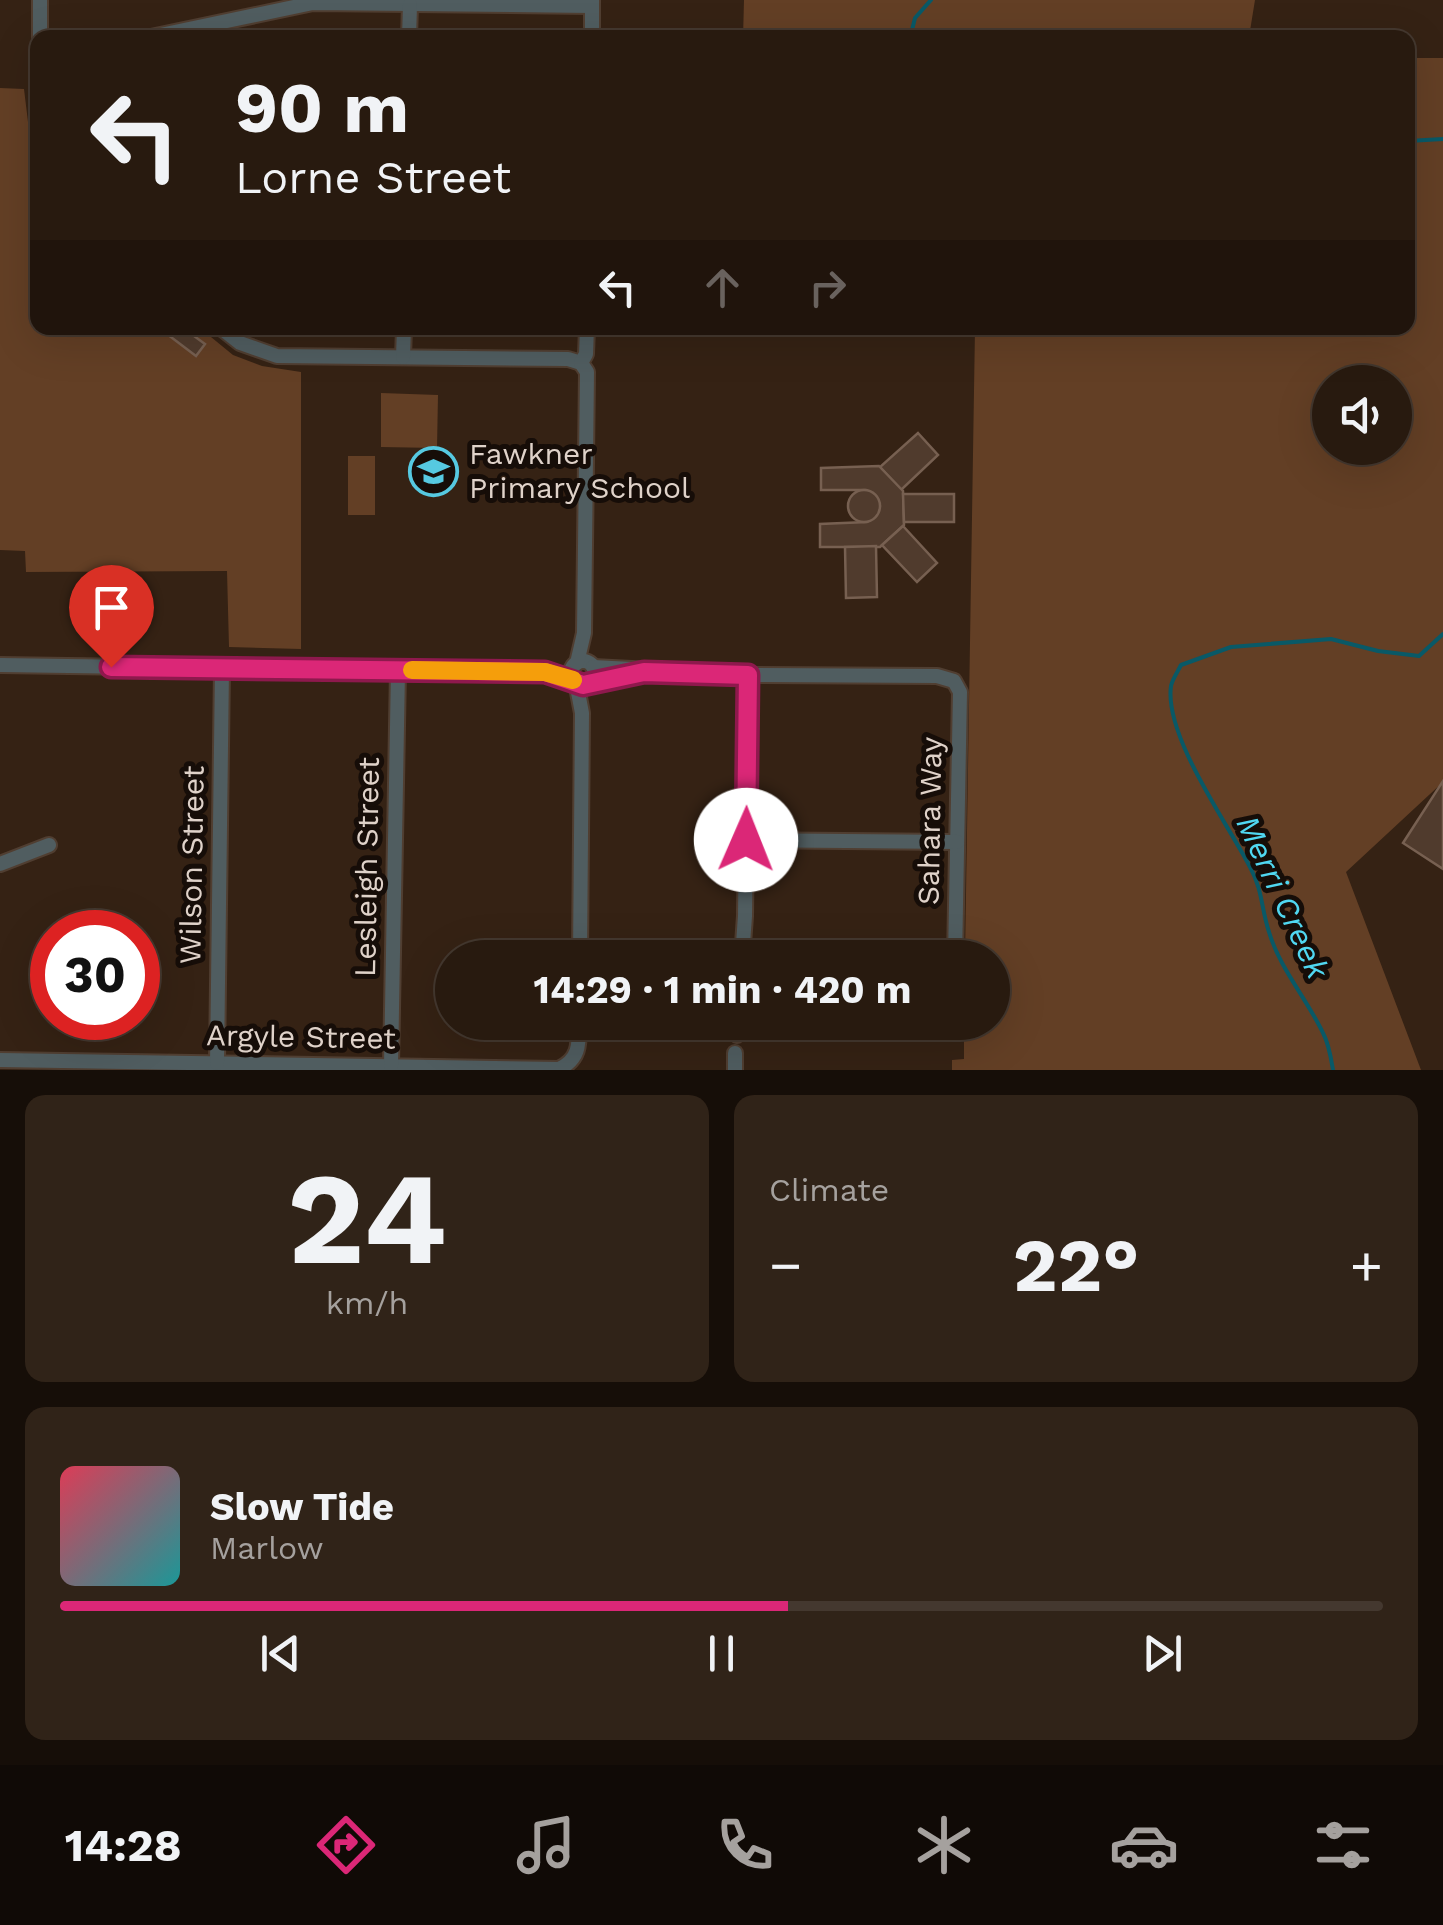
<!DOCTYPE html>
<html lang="en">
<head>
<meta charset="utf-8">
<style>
  body { margin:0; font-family:"Work Sans",sans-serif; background:#302318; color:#f1f3f6; height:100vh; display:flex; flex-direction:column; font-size:38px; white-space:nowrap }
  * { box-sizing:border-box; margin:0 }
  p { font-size:32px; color:#a5a19e }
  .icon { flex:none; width:55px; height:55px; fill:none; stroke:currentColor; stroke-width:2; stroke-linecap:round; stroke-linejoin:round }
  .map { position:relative; height:1070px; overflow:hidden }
  .details { display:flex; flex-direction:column; gap:25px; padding:25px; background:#160e08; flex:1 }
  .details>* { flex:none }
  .banner { position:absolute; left:30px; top:30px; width:1385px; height:305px; border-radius:20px; box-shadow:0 10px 40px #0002,0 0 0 2px #44382f; background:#281a0f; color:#f1f3f6; overflow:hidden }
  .fabs { position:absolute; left:1312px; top:365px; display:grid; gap:20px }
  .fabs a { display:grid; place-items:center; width:100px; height:100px; border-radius:50%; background:#281a0f; box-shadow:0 10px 40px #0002,0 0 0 2px #44382f; font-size:50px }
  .speed { position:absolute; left:30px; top:910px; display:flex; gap:20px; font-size:50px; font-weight:700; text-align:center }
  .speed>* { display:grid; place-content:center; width:130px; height:130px; border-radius:50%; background:#281a0f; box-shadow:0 10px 40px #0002,0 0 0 2px #44382f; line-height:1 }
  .speed .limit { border:15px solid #d22; background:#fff; color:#111 }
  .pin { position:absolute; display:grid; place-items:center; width:85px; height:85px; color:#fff; margin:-102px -42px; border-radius:50% 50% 50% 0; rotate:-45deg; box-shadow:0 0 10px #0007 }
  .pin .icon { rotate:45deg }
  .me { position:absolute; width:110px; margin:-55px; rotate:1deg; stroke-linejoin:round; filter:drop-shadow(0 0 8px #0008) }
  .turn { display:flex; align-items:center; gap:35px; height:210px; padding:0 40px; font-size:45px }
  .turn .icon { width:130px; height:130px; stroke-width:2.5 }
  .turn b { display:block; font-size:70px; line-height:85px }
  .lanes { display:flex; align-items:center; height:95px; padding:0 40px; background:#0003; justify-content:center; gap:50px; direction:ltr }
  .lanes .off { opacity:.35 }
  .big { font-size:75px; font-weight:700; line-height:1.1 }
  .details .widget { flex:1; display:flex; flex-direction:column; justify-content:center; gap:15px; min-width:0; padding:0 35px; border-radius:20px; background:#302318 }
  .details .dial { align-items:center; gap:0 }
  .dial b { font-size:130px; line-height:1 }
  .song { display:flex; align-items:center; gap:30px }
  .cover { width:120px; height:120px; border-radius:15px; background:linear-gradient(135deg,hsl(350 70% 55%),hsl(180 70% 35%)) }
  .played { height:10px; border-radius:5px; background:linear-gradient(90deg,#db2777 55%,#44382f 55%) }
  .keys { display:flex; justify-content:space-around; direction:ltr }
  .heat { display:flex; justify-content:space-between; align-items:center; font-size:55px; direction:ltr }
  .details .tiles { flex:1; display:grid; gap:25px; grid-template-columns:1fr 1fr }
  .widget:last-child { grid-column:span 2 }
  .trip { position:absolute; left:435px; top:940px; width:575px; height:100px; border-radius:50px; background:#281a0f; box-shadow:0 10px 40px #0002,0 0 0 2px #44382f; font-weight:700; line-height:100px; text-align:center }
  .tabs { display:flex; height:160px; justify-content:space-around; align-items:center; background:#100a06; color:#a5a19e }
  .tabs .icon { width:70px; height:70px }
  .tabs .active { color:#db2777 }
  .tabs b { font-size:45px; color:#f1f3f6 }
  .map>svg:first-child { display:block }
</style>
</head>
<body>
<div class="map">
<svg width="1443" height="1070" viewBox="0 0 1443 1070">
  <rect width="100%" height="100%" fill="#352214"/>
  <!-- green -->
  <g fill="#633f25" fill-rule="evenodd">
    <polygon points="744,0 1255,0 1249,37 743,38"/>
    <path d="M 1408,58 L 1443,58 L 1443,782 L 1346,872 L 1421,1070 L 952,1070 L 952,1060 L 964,1059 L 964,1023 L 992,1022 L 992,958 L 965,957 L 975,328 L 1408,328 ZM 1330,382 L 1395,382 L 1395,448 L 1330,448 Z"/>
    <polygon points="0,88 24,89 28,122 37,149 38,328 200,328 233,355 262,366 301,372 301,649 229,647 227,571 26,572 25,551 0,550"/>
    <polygon points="381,393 438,395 437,448 381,447"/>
    <rect x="348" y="456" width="27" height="59"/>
  </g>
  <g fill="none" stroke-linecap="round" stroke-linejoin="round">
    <!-- stream -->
    <g stroke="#095967" stroke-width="4">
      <polyline points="910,38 915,18 931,0"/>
      <polyline points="1408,141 1443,139"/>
      <path d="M 1333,1070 C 1331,1058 1329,1044 1323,1033 C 1307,999 1280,969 1269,932 C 1261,908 1263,891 1250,867 C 1228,824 1164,736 1171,686 C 1172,680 1178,671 1181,665 L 1231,647 L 1331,639 L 1378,651 L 1419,656 L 1443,634"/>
    </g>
  </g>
  <!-- building -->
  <g fill="#503b2d" stroke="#776051" stroke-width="2.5">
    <polygon points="159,328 183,328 205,344 196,356"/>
    <polygon points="918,433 938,455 901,490 880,467"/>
    <polygon points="879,466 903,491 904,525 880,547 820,547 820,524 867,522 876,516 880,506 876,496 866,490 821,490 821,468"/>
    <circle cx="864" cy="506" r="16"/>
    <polygon points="903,494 954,494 954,522 904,522"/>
    <polygon points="903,526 937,563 917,582 882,545"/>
    <polygon points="876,546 877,597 846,598 845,547"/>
    <polygon points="1443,781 1443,869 1403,843"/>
  </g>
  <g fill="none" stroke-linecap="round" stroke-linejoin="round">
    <defs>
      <g id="minor">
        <polyline points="40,0 40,38"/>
        <polyline points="146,38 313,3 592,6"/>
        <polyline points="409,38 410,5"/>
        <polyline points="592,38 592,0"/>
        <polyline points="38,86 38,92"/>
        <polyline points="221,328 240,343 277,356 568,359 581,363"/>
        <polyline points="403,357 404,328"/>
        <circle cx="583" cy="673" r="12"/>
        <polyline points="577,663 584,633 587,372 581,363 586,354 587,328"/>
        <polyline points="0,665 545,673 573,680"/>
        <polyline points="593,667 748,675 937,676 954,681 960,692 955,958"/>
        <polyline points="576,682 582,713 580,958"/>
        <polyline points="747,840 957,842"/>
        <polyline points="0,864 49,845"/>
        <polyline points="742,958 745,916 748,675"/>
        <polyline points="737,1035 738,1022"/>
        <path d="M 0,1060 L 559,1069 C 580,1059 579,1044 579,1022"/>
        <polyline points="217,1063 222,668"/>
        <polyline points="391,1066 398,670"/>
        <polyline points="735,1070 735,1053"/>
      </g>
    </defs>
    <!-- minor casing -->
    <use href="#minor" stroke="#503e31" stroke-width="18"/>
    <!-- minor -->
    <use href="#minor" stroke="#505d60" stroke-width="14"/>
  </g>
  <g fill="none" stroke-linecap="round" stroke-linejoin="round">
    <defs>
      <polyline id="route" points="111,667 545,672 583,685 644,672 748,675 746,840"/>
    </defs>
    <!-- route casing -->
    <use href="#route" stroke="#8e194d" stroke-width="25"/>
    <!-- route -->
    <use href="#route" stroke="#db2777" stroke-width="18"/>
    <!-- slow -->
    <polyline stroke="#f59e0b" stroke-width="18" points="412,670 545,672 573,680"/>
  </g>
  <!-- icons -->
  <defs>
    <symbol id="school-ring" viewBox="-11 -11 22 22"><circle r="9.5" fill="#160d08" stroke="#56c9e1" stroke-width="1.5"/><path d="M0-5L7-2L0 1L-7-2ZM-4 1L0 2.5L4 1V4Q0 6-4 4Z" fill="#56c9e1"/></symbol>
  </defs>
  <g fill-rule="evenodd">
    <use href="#school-ring" x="406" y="444" width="55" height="55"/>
  </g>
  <g text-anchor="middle" stroke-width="10" stroke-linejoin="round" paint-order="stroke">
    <!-- poi labels -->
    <g font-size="30" fill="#dfd2c9" stroke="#160d08" text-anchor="start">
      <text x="469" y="464">Fawkner<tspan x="469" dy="34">Primary School</tspan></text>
    </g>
    <!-- street labels -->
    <g font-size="30" fill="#dfd2c9" stroke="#160d08">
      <text transform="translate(930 821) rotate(-89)" y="10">Sahara Way</text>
      <text transform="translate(192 865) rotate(-89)" y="10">Wilson Street</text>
      <text transform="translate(367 867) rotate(-89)" y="10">Lesleigh Street</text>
      <text transform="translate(301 1037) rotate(1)" y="10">Argyle Street</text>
    </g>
    <!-- water labels -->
    <g font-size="32" font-style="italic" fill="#50d7f1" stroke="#160d08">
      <text transform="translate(1283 897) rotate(65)" y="11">Merri Creek</text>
    </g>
  </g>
</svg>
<div class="fabs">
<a><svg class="icon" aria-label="sound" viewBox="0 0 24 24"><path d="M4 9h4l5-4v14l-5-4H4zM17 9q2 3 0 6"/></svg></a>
</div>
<div class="speed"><div class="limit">30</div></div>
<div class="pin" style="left:111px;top:667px;background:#d93025"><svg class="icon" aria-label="arrive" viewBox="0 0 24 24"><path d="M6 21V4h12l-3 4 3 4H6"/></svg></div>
<svg class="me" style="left:746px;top:840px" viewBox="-20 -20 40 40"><circle r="19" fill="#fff"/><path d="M0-13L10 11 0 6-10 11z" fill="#db2777"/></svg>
<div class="trip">14:29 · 1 min · 420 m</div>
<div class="banner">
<div class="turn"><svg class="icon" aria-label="left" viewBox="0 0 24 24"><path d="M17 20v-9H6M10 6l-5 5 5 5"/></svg><div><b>90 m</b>Lorne Street</div></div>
<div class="lanes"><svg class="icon" aria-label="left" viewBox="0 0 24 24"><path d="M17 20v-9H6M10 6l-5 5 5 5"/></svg><svg class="icon off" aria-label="ahead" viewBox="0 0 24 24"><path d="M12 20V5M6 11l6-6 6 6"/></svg><svg class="icon off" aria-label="right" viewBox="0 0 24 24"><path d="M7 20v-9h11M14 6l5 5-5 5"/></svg></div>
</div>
</div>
<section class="details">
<div class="tiles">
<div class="widget dial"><b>24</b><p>km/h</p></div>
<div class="widget"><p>Climate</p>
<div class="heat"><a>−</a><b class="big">22°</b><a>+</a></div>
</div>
<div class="widget">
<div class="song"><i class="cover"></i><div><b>Slow Tide</b><p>Marlow</p></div></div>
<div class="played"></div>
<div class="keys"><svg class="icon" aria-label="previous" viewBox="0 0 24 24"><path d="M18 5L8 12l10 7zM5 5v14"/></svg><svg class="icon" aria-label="pause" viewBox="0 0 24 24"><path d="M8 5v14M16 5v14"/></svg><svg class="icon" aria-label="next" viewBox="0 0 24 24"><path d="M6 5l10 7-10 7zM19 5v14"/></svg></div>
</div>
</div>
</section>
<nav class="tabs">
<b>14:28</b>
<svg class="icon active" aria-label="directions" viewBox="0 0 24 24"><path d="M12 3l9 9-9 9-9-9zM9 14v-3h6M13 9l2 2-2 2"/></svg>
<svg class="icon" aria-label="music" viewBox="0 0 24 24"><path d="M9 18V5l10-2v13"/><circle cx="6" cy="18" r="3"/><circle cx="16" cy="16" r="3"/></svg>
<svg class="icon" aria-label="phone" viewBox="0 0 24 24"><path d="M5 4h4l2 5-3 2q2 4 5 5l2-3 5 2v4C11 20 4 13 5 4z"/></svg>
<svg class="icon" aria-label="climate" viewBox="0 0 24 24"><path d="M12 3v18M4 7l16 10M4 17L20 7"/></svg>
<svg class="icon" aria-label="car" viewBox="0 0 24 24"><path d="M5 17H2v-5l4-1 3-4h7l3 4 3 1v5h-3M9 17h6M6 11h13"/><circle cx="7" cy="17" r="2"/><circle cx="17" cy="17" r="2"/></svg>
<svg class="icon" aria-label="filters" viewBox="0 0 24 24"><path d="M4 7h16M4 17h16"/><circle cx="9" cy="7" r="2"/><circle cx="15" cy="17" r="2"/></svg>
</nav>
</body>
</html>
